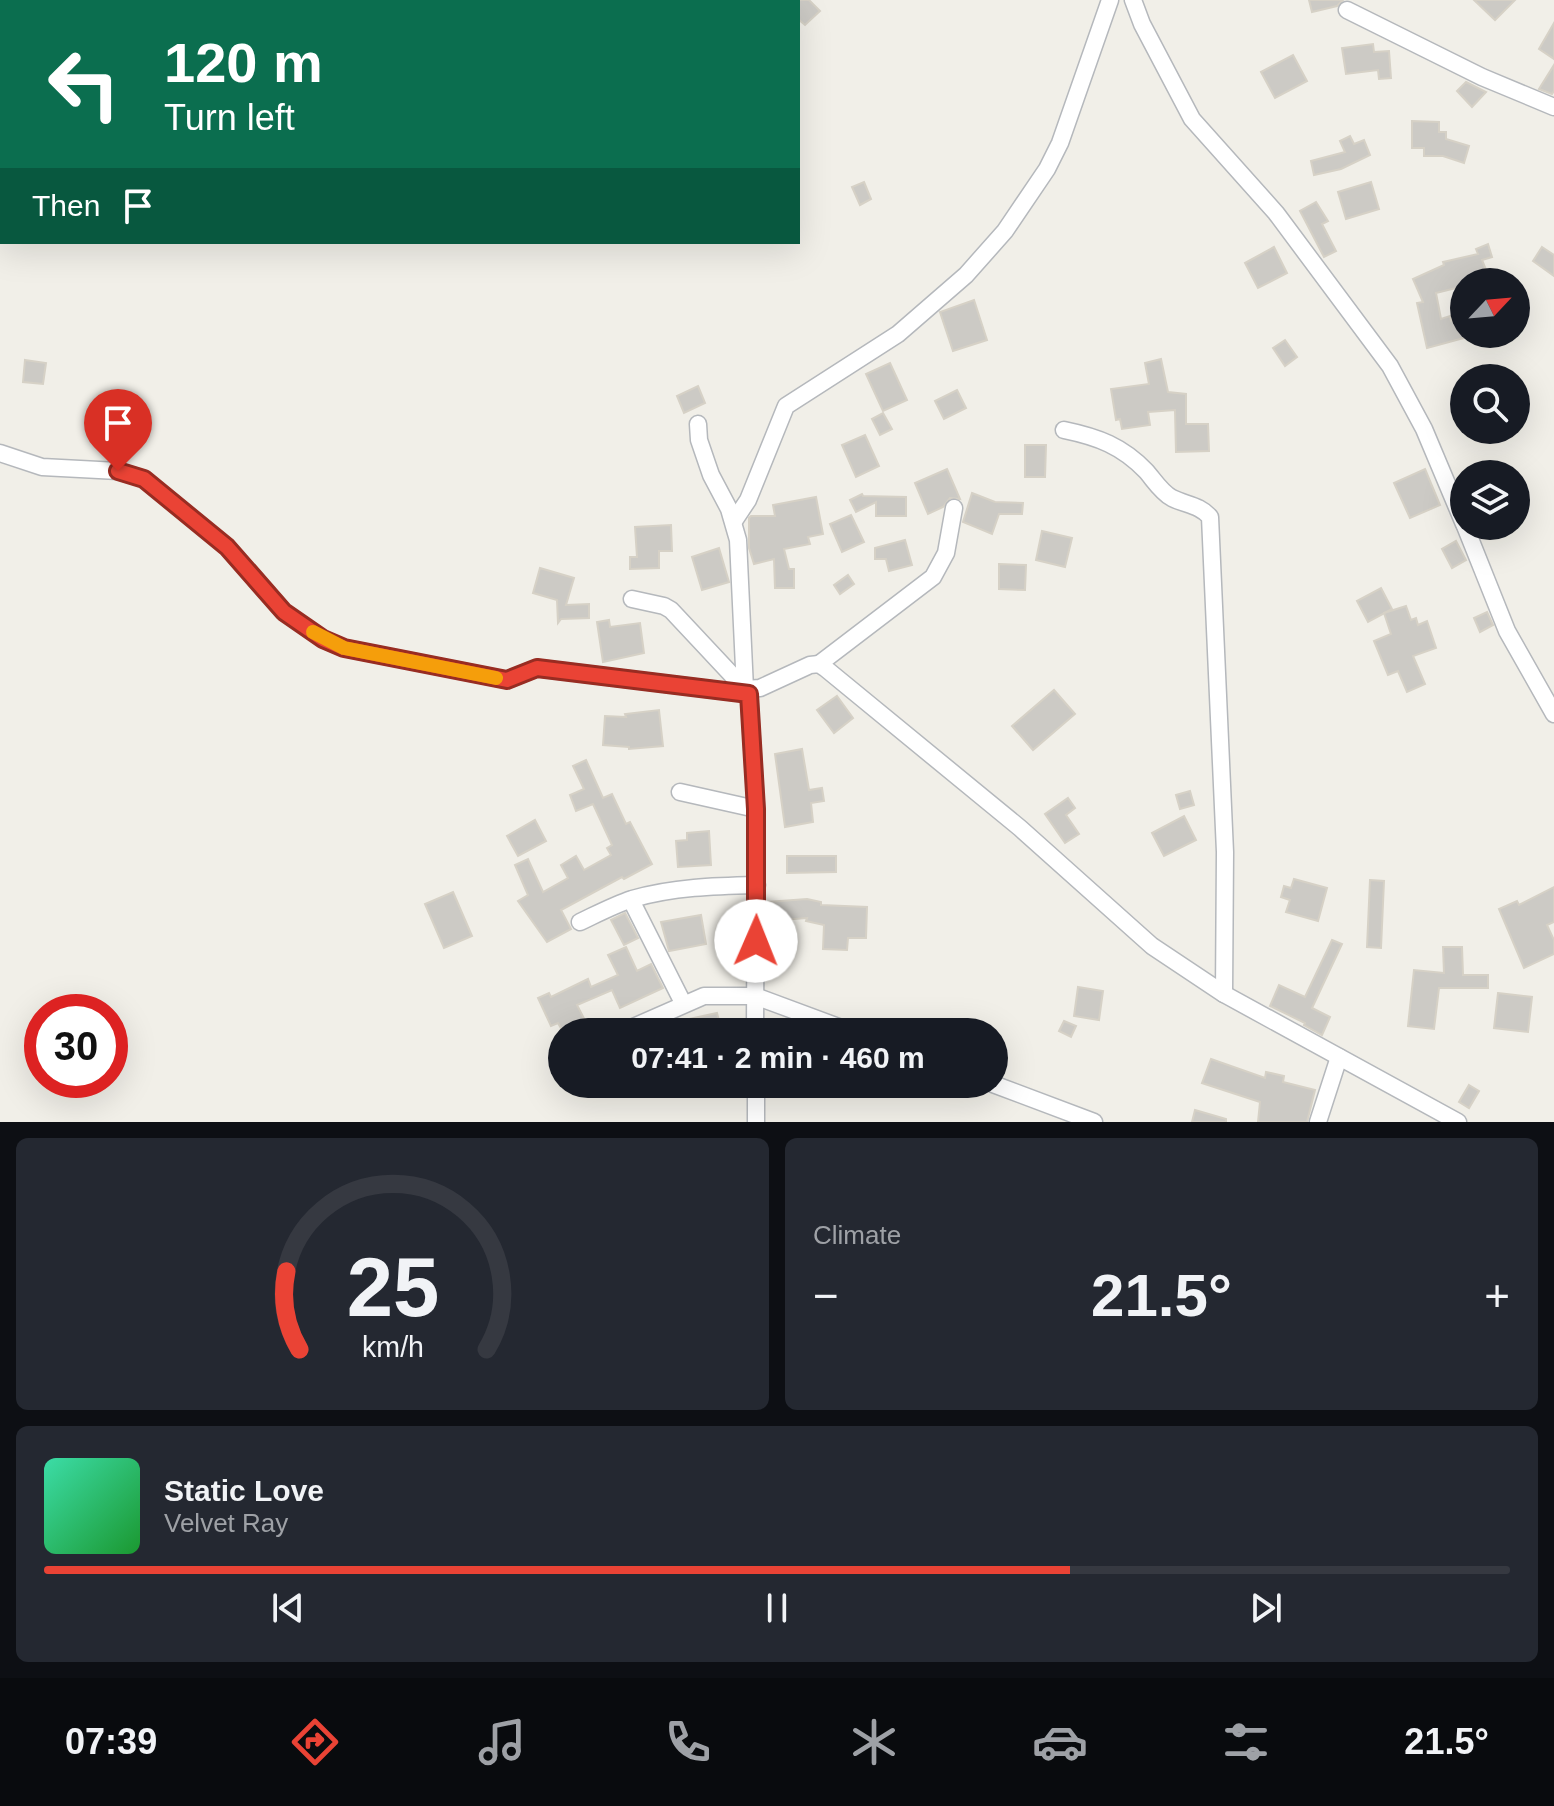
<!DOCTYPE html>
<html lang="en">
<head>
<meta charset="utf-8">
<style>
  body { margin:0; font-family:Helvetica,sans-serif; background:#242831; color:#f1f3f6; height:100vh; display:flex; flex-direction:column; font-size:30px; white-space:nowrap }
  * { box-sizing:border-box; margin:0 }
  p { font-size:26px; color:#9ea1a6 }
  .icon { flex:none; width:44px; height:44px; fill:none; stroke:currentColor; stroke-width:2; stroke-linecap:round; stroke-linejoin:round }
  .map { position:relative; height:1122px; overflow:hidden }
  .drawer { display:flex; flex-direction:column; gap:16px; padding:16px; background:#0d0f14; flex:1 }
  .drawer>* { flex:none }
  .guide { position:absolute; left:0px; top:0px; width:800px; height:244px; box-shadow:0 8px 32px #0002; background:#0b6e4f; color:#fff; overflow:hidden }
  .needle { width:52px; rotate:64deg }
  .controls { position:absolute; left:1450px; top:268px; display:grid; gap:16px }
  .controls a { display:grid; place-items:center; width:80px; height:80px; border-radius:50%; background:#171b24; box-shadow:0 8px 32px #0002; font-size:40px }
  .speed { position:absolute; left:24px; top:994px; display:flex; gap:16px; font-size:40px; font-weight:700; text-align:center }
  .speed>* { display:grid; place-content:center; width:104px; height:104px; border-radius:50%; background:#171b24; box-shadow:0 8px 32px #0002; line-height:1 }
  .speed .limit { border:12px solid #d22; background:#fff; color:#111 }
  .pin { position:absolute; display:grid; place-items:center; width:68px; height:68px; color:#fff; margin:-82px -34px; border-radius:50% 50% 50% 0; rotate:-45deg; box-shadow:0 0 8px #0007 }
  .pin .icon { rotate:45deg }
  .me { position:absolute; width:88px; margin:-44px; rotate:1deg; stroke-linejoin:round; filter:drop-shadow(0 0 6px #0008) }
  .turn { display:flex; align-items:center; gap:28px; height:168px; padding:0 32px; font-size:36px }
  .turn .icon { width:104px; height:104px; stroke-width:2.5 }
  .turn b { display:block; font-size:56px; line-height:68px }
  .then { display:flex; align-items:center; height:76px; padding:0 32px; background:#0003; gap:16px; font-size:30px }
  .big { font-size:60px; font-weight:700; line-height:1.1 }
  .drawer .card { flex:1; display:flex; flex-direction:column; justify-content:center; gap:12px; min-width:0; padding:0 28px; border-radius:12px; background:#242831 }
  .drawer .dial { align-items:center; gap:0 }
  .dial svg { height:208px; overflow:visible; fill:none; stroke:#363941; stroke-width:7; stroke-linecap:round; text-anchor:middle }
  .dial text { fill:#f1f3f6; stroke:none }
  .song { display:flex; align-items:center; gap:24px }
  .cover { width:96px; height:96px; border-radius:12px; background:linear-gradient(135deg,hsl(160 70% 55%),hsl(130 70% 35%)) }
  .played { height:8px; border-radius:4px; background:linear-gradient(90deg,#ea4335 70%,#363941 70%) }
  .keys { display:flex; justify-content:space-around; direction:ltr }
  .heat { display:flex; justify-content:space-between; align-items:center; font-size:44px; direction:ltr }
  .drawer .tiles { flex:1; display:grid; gap:16px; grid-template-columns:1fr 1fr }
  .card:last-child { grid-column:span 2 }
  .trip { position:absolute; left:548px; top:1018px; width:460px; height:80px; border-radius:40px; background:#171b24; box-shadow:0 8px 32px #0002; font-weight:700; line-height:80px; text-align:center }
  .tabs { display:flex; height:128px; justify-content:space-around; align-items:center; background:#090b0e; color:#9ea1a6 }
  .tabs .icon { width:56px; height:56px }
  .tabs .current { color:#ea4335 }
  .tabs b { font-size:36px; color:#f1f3f6 }
  .map>svg:first-child { display:block }
</style>
</head>
<body>
<div class="map">
<svg width="1554" height="1122" viewBox="0 0 1554 1122">
  <rect width="100%" height="100%" fill="#f1efe8"/>
  <!-- building -->
  <g fill="#cccac5" stroke="#d6d1c6" stroke-width="2">
    <polygon points="798,0 809,0 820,11 805,25 798,19"/>
    <polygon points="1309,0 1343,0 1337,6 1312,12"/>
    <polygon points="1474,0 1515,0 1495,20"/>
    <polygon points="1554,23 1554,59 1539,49"/>
    <polygon points="1373,44 1374,52 1389,51 1391,78 1379,79 1378,70 1346,74 1342,48"/>
    <polygon points="1293,55 1307,81 1275,98 1261,72"/>
    <polygon points="1554,65 1554,91 1552,94 1539,89"/>
    <polygon points="1466,82 1486,92 1472,107 1457,91"/>
    <polygon points="1412,121 1439,122 1439,132 1446,132 1446,139 1469,146 1464,163 1443,156 1424,156 1424,148 1412,148"/>
    <polygon points="1350,136 1354,144 1364,140 1370,155 1341,169 1314,175 1311,161 1345,152 1340,141"/>
    <polygon points="864,182 871,199 860,205 852,187"/>
    <polygon points="1371,182 1379,209 1346,219 1338,192"/>
    <polygon points="1316,202 1328,221 1322,224 1336,251 1324,257 1300,211"/>
    <polygon points="1488,244 1492,257 1482,260 1491,282 1464,282 1464,286 1436,293 1441,319 1450,316 1451,321 1464,315 1464,338 1427,348 1417,303 1423,302 1413,279 1444,265 1443,262 1478,254 1476,249"/>
    <polygon points="1274,247 1287,273 1258,288 1245,263"/>
    <polygon points="1542,247 1554,255 1554,276 1533,261"/>
    <polygon points="974,300 987,340 953,351 940,312"/>
    <polygon points="1285,340 1297,357 1285,366 1273,348"/>
    <polygon points="1161,359 1168,392 1186,394 1186,424 1208,424 1209,451 1176,452 1175,410 1148,412 1150,425 1122,429 1120,419 1116,420 1111,389 1149,384 1145,363"/>
    <polygon points="25,360 46,363 43,384 23,382"/>
    <polygon points="890,363 907,400 883,411 866,374"/>
    <polygon points="698,386 705,403 684,413 677,396"/>
    <polygon points="957,390 966,408 944,419 935,401"/>
    <polygon points="883,413 892,429 880,435 872,419"/>
    <polygon points="865,435 879,466 856,477 842,445"/>
    <polygon points="1025,445 1046,445 1045,477 1025,477"/>
    <polygon points="947,469 960,499 950,498 943,507 928,514 915,483"/>
    <polygon points="1425,469 1440,505 1410,518 1394,483"/>
    <polygon points="972,493 995,502 1023,503 1022,514 999,514 992,534 963,522"/>
    <polygon points="862,494 863,496 906,497 906,516 876,516 876,502 856,512 850,500"/>
    <polygon points="816,497 823,534 808,537 810,544 784,549 789,569 794,569 794,588 775,588 774,559 754,564 749,548 749,518 751,516 775,516 773,505"/>
    <polygon points="851,515 864,542 842,552 830,524"/>
    <polygon points="671,525 672,551 659,551 659,568 630,569 630,557 637,557 635,527"/>
    <polygon points="1042,531 1072,538 1065,567 1036,560"/>
    <polygon points="905,540 912,565 889,571 886,559 875,559 875,548"/>
    <polygon points="1456,541 1466,560 1452,568 1442,549"/>
    <polygon points="719,548 729,582 702,590 692,557"/>
    <polygon points="999,564 1026,565 1025,590 999,589"/>
    <polygon points="540,568 574,578 566,605 589,604 589,618 561,619 558,623 557,600 533,593"/>
    <polygon points="848,575 854,584 840,594 834,585"/>
    <polygon points="1381,588 1392,609 1368,622 1357,601"/>
    <polygon points="1406,606 1411,620 1416,618 1418,625 1427,621 1436,648 1413,656 1425,684 1407,692 1398,671 1388,675 1374,641 1391,634 1384,613"/>
    <polygon points="1487,612 1493,625 1480,632 1474,618"/>
    <polygon points="609,620 610,627 640,623 644,653 603,662 597,622"/>
    <polygon points="1054,690 1075,714 1033,750 1012,726"/>
    <polygon points="837,696 853,718 834,733 817,710"/>
    <polygon points="659,710 663,746 629,749 629,747 603,745 605,716 626,717 625,714"/>
    <polygon points="802,749 809,790 822,788 824,801 811,803 813,822 785,827 775,754"/>
    <polygon points="586,760 603,798 612,794 626,824 630,822 652,864 624,879 622,877 561,910 571,929 547,942 518,901 528,895 515,865 528,859 543,892 568,878 561,865 576,856 584,870 611,855 607,848 612,845 593,804 576,811 570,795 584,789 573,766"/>
    <polygon points="1190,791 1194,805 1180,809 1176,795"/>
    <polygon points="1068,798 1075,808 1066,815 1079,834 1065,843 1045,814"/>
    <polygon points="1184,816 1196,840 1164,856 1152,833"/>
    <polygon points="535,820 546,841 518,856 507,836"/>
    <polygon points="709,831 711,865 678,867 676,841 687,840 687,833"/>
    <polygon points="787,856 836,856 836,872 787,873"/>
    <polygon points="1294,879 1327,888 1318,921 1286,912 1290,900 1281,897 1284,886 1291,888"/>
    <polygon points="1370,880 1384,881 1381,948 1367,947"/>
    <polygon points="1554,887 1554,922 1547,925 1554,940 1554,954 1524,968 1499,909 1517,901 1519,905"/>
    <polygon points="453,892 472,936 444,948 425,904"/>
    <polygon points="807,899 821,902 821,905 867,907 866,938 848,938 847,950 823,949 824,925 806,921 807,918 768,921 767,902"/>
    <polygon points="625,913 638,938 624,945 611,920"/>
    <polygon points="701,915 706,944 669,951 661,922"/>
    <polygon points="1332,940 1342,944 1312,1008 1330,1017 1322,1035 1304,1025 1305,1023 1270,1006 1279,985 1305,997"/>
    <polygon points="626,947 637,971 651,964 663,988 620,1008 612,990 577,1005 591,1032 563,1032 558,1023 551,1026 538,998 549,993 551,997 588,979 591,987 618,975 608,955"/>
    <polygon points="1443,947 1462,947 1463,975 1488,975 1488,988 1439,988 1434,1029 1408,1026 1414,970 1444,973"/>
    <polygon points="1078,987 1103,991 1099,1020 1074,1016"/>
    <polygon points="1498,993 1532,997 1528,1032 1494,1028"/>
    <polygon points="717,1013 722,1032 692,1032 689,1019"/>
    <polygon points="1064,1021 1076,1026 1071,1037 1059,1031"/>
    <polygon points="1211,1059 1265,1078 1266,1072 1284,1076 1283,1082 1315,1090 1307,1122 1258,1122 1260,1102 1202,1083"/>
    <polygon points="1469,1085 1479,1091 1469,1108 1459,1102"/>
    <polygon points="1195,1110 1226,1119 1226,1122 1192,1122"/>
  </g>
  <g fill="none" stroke-linecap="round" stroke-linejoin="round">
    <defs>
      <g id="minor">
        <polyline points="1133,0 1142,24 1192,119 1276,213 1390,366 1424,429 1464,524"/>
        <polyline points="1347,10 1482,77 1554,107"/>
        <polyline points="698,424 699,440 711,475 729,509 738,540 745,689 749,694 756,809 755,1032"/>
        <path d="M 1064,430 C 1098,437 1122,446 1146,471 C 1154,480 1161,492 1172,498 C 1186,505 1200,505 1210,517 L 1225,852 L 1224,994"/>
        <polyline points="0,453 42,467 118,471 144,479 227,547 284,612 323,639 344,648 507,680 537,668 749,694"/>
        <polyline points="734,521 748,500 786,406 898,334 966,275 1005,231 1047,169 1060,143 1110,0"/>
        <polyline points="1465,526 1507,631 1554,714"/>
        <polyline points="632,599 664,606 671,610 745,689 760,688 810,665 819,664 825,668 1020,828 1152,946 1224,994 1458,1122"/>
        <polyline points="819,664 933,577 946,553 954,508"/>
        <polyline points="680,792 756,809"/>
        <polyline points="631,900 683,1003"/>
        <path d="M 580,922 C 597,914 614,905 632,899 C 673,887 715,886 757,885"/>
        <polyline points="622,1032 704,996 755,996 852,1032"/>
        <polyline points="756,1084 756,1122"/>
        <polyline points="993,1084 1094,1122"/>
        <polyline points="1318,1122 1339,1057"/>
      </g>
    </defs>
    <!-- minor casing -->
    <use href="#minor" stroke="#b5b8bc" stroke-width="19"/>
    <!-- minor -->
    <use href="#minor" stroke="#fff" stroke-width="16"/>
  </g>
  <g fill="none" stroke-linecap="round" stroke-linejoin="round">
    <defs>
      <polyline id="route" points="118,471 144,479 227,547 284,612 323,639 344,648 507,680 537,668 749,694 756,809 756,941"/>
    </defs>
    <!-- route casing -->
    <use href="#route" stroke="#982c22" stroke-width="20"/>
    <!-- route -->
    <use href="#route" stroke="#ea4335" stroke-width="14"/>
    <!-- slow -->
    <polyline stroke="#f59e0b" stroke-width="14" points="313,632 344,648 496,678"/>
  </g>
</svg>
<div class="controls">
<a><svg class="needle" viewBox="-14 -14 28 28"><path d="M0-13l5 13h-10z" fill="#e53935"/><path d="M0 13l5-13h-10z" fill="#9ea1a6"/></svg></a>
<a><svg class="icon" aria-label="search" viewBox="0 0 24 24"><circle cx="10" cy="10" r="6"/><path d="M15 15l6 6"/></svg></a>
<a><svg class="icon" aria-label="layers" viewBox="0 0 24 24"><path d="M12 4l9 5-9 5-9-5zM3 14l9 5 9-5"/></svg></a>
</div>
<div class="speed"><div class="limit">30</div></div>
<div class="pin" style="left:118px;top:471px;background:#d93025"><svg class="icon" aria-label="arrive" viewBox="0 0 24 24"><path d="M6 21V4h12l-3 4 3 4H6"/></svg></div>
<svg class="me" style="left:756px;top:941px" viewBox="-20 -20 40 40"><circle r="19" fill="#fff"/><path d="M0-13L10 11 0 6-10 11z" fill="#ea4335"/></svg>
<div class="trip">07:41 · 2 min · 460 m</div>
<div class="guide">
<div class="turn"><svg class="icon" aria-label="left" viewBox="0 0 24 24"><path d="M17 20v-9H6M10 6l-5 5 5 5"/></svg><div><b>120 m</b>Turn left</div></div>
<div class="then">Then<svg class="icon" aria-label="arrive" viewBox="0 0 24 24"><path d="M6 21V4h12l-3 4 3 4H6"/></svg></div>
</div>
</div>
<section class="drawer">
<div class="tiles">
<div class="card dial"><svg viewBox="0 0 100 80">
<path d="M14 69A42 42 0 1 1 86 69"/>
<path d="M14 69A42 42 0 0 1 9 39" stroke="#ea4335"/>
<text x="50" y="56" font-size="32" font-weight="700">25</text>
<text x="50" y="72" font-size="11">km/h</text>
</svg></div>
<div class="card"><p>Climate</p>
<div class="heat"><a>−</a><b class="big">21.5°</b><a>+</a></div>
</div>
<div class="card">
<div class="song"><i class="cover"></i><div><b>Static Love</b><p>Velvet Ray</p></div></div>
<div class="played"></div>
<div class="keys"><svg class="icon" aria-label="previous" viewBox="0 0 24 24"><path d="M18 5L8 12l10 7zM5 5v14"/></svg><svg class="icon" aria-label="pause" viewBox="0 0 24 24"><path d="M8 5v14M16 5v14"/></svg><svg class="icon" aria-label="next" viewBox="0 0 24 24"><path d="M6 5l10 7-10 7zM19 5v14"/></svg></div>
</div>
</div>
</section>
<nav class="tabs">
<b>07:39</b>
<svg class="icon current" aria-label="directions" viewBox="0 0 24 24"><path d="M12 3l9 9-9 9-9-9zM9 14v-3h6M13 9l2 2-2 2"/></svg>
<svg class="icon" aria-label="music" viewBox="0 0 24 24"><path d="M9 18V5l10-2v13"/><circle cx="6" cy="18" r="3"/><circle cx="16" cy="16" r="3"/></svg>
<svg class="icon" aria-label="phone" viewBox="0 0 24 24"><path d="M5 4h4l2 5-3 2q2 4 5 5l2-3 5 2v4C11 20 4 13 5 4z"/></svg>
<svg class="icon" aria-label="climate" viewBox="0 0 24 24"><path d="M12 3v18M4 7l16 10M4 17L20 7"/></svg>
<svg class="icon" aria-label="car" viewBox="0 0 24 24"><path d="M5 17H2v-5l4-1 3-4h7l3 4 3 1v5h-3M9 17h6M6 11h13"/><circle cx="7" cy="17" r="2"/><circle cx="17" cy="17" r="2"/></svg>
<svg class="icon" aria-label="filters" viewBox="0 0 24 24"><path d="M4 7h16M4 17h16"/><circle cx="9" cy="7" r="2"/><circle cx="15" cy="17" r="2"/></svg>
<b>21.5°</b>
</nav>
</body>
</html>
